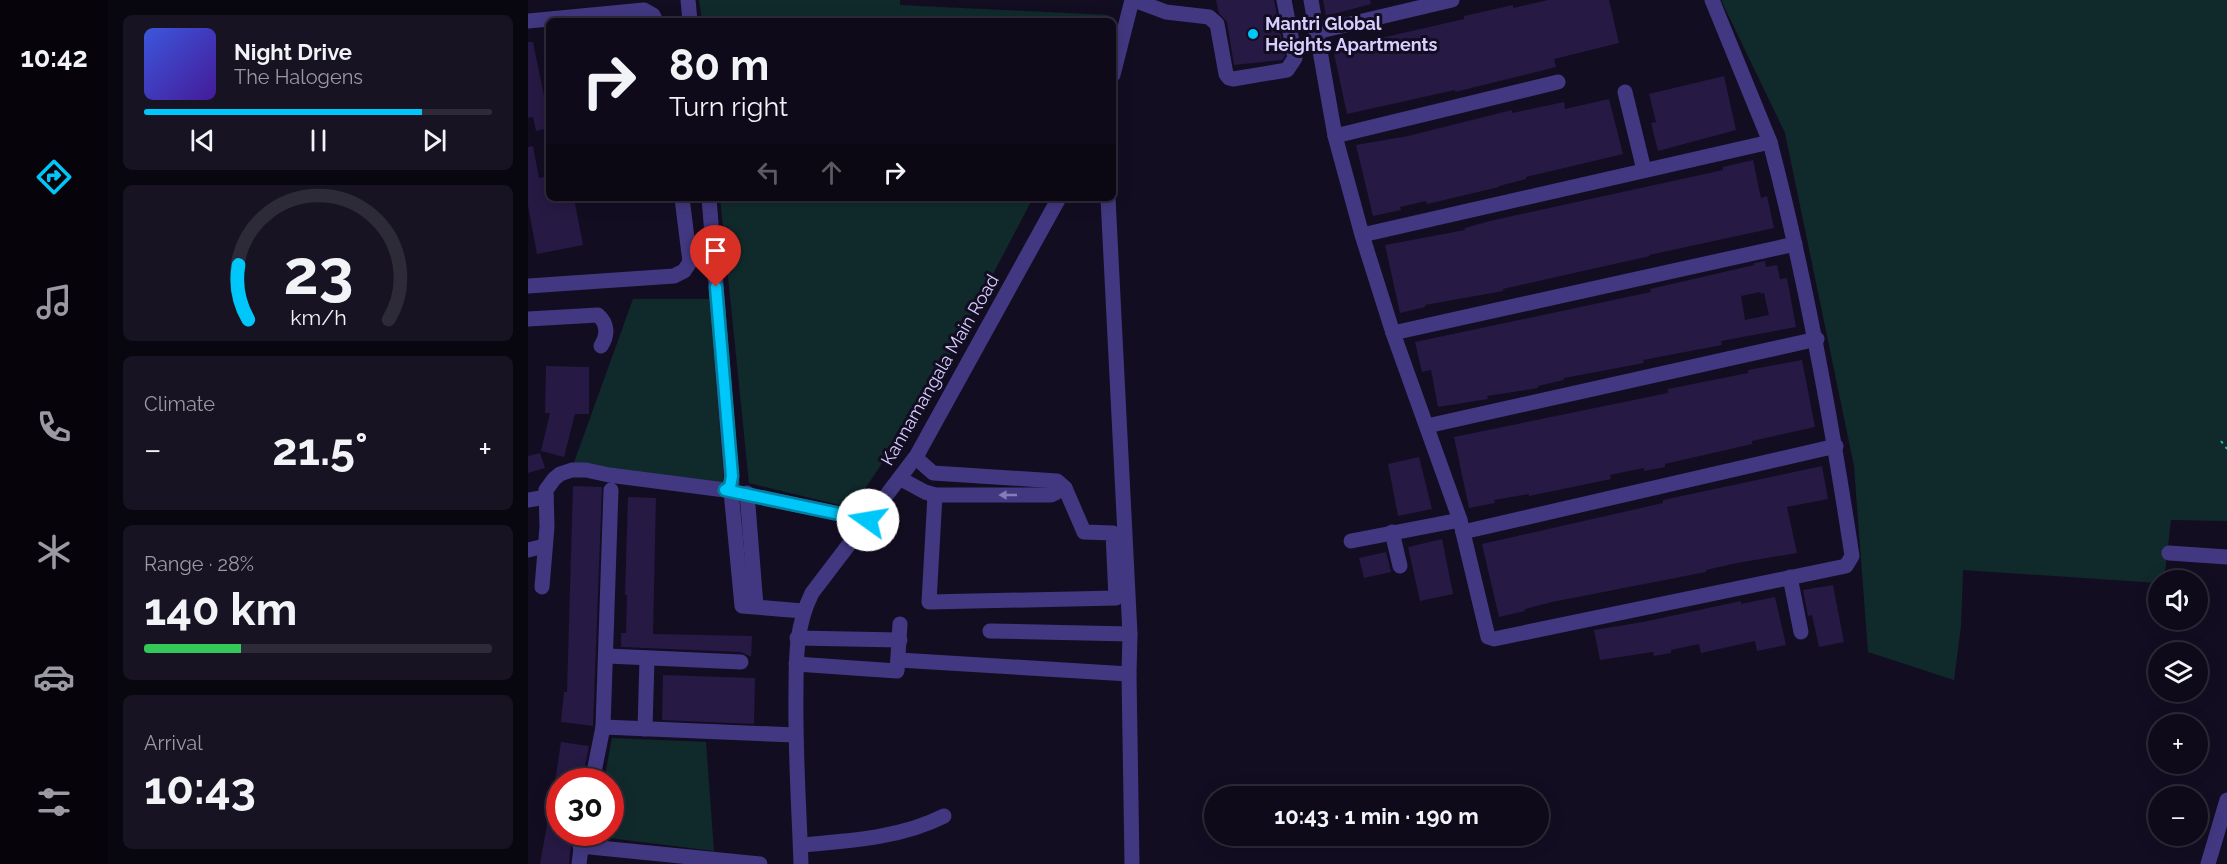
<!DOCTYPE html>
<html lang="en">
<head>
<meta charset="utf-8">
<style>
  body { margin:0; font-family:Raleway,sans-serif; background:#171323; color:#f1f3f6; height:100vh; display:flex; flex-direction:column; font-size:22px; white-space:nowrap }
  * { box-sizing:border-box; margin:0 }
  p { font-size:20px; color:#9b9aa2 }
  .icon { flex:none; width:33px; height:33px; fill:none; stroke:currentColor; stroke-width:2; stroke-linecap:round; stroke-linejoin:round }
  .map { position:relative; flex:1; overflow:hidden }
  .drawer { display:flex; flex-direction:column; gap:15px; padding:15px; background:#08060e; width:420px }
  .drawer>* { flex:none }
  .top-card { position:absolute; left:18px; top:18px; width:570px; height:183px; border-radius:9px; box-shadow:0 3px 15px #0003,0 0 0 2px #2e2b39; background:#0e0a1a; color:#f1f3f6; overflow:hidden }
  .fabs { position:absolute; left:1620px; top:570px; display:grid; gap:12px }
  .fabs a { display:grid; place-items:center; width:60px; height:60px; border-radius:50%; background:#0e0a1a; box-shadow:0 3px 15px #0003,0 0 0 2px #2e2b39; font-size:30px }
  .speed { position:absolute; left:18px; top:768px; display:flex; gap:12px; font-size:30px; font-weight:700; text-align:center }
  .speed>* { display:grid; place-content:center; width:78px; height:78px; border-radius:50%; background:#0e0a1a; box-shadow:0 3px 15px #0003,0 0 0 2px #2e2b39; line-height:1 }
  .speed .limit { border:9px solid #d22; background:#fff; color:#111 }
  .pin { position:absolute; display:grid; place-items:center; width:51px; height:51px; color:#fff; margin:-62px -26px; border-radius:50% 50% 50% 0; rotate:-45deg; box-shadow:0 0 6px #0007 }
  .pin .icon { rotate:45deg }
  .me { position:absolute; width:66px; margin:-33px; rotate:283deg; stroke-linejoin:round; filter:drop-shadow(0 0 4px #0008) }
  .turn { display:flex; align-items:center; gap:21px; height:126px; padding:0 24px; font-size:27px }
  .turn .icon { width:78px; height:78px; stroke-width:2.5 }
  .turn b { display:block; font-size:42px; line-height:51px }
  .lanes { display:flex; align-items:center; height:57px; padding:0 24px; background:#0003; justify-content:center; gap:30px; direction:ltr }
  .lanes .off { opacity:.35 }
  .big { font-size:45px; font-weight:700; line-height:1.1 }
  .drawer .tile { flex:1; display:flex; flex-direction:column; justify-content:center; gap:9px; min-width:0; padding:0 21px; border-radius:9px; background:#171323 }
  .drawer .dial { align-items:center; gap:0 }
  .dial svg { height:156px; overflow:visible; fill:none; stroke:#2e2b39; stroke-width:7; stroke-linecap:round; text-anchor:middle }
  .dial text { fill:#f1f3f6; stroke:none }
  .song { display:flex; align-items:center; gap:18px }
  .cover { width:72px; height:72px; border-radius:9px; background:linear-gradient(135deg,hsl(230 70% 55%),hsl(260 70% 35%)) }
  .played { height:6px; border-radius:3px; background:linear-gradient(90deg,#00c7f9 80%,#2e2b39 80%) }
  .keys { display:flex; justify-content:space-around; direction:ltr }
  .heat { display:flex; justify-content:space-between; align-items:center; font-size:33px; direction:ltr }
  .charge { height:9px; border-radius:4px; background:linear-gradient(90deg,#34c759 28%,#2e2b39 0) }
  .trip { position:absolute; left:676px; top:786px; width:345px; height:60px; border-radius:30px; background:#0e0a1a; box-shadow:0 3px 15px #0003,0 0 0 2px #2e2b39; font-weight:700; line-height:60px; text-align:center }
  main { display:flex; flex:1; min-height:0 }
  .tab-bar { display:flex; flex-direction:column; width:108px; justify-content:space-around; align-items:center; background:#06040a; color:#9b9aa2 }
  .tab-bar .icon { width:42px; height:42px }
  .tab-bar .current { color:#00c7f9 }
  .tab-bar b { font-size:27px; color:#f1f3f6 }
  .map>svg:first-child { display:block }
</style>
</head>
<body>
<main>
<nav class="tab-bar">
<b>10:42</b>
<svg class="icon current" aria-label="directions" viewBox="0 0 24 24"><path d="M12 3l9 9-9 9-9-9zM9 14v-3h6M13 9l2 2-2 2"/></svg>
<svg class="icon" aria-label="music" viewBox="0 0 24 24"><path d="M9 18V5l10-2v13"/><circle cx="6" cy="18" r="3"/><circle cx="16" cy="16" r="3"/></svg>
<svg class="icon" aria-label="phone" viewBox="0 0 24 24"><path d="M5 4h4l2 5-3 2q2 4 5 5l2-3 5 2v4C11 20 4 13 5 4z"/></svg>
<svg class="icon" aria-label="climate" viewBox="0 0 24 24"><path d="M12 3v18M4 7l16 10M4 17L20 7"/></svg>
<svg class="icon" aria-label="car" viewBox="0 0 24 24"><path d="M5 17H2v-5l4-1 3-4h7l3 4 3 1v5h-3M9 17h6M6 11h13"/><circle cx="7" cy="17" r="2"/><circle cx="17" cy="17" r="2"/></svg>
<svg class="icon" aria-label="filters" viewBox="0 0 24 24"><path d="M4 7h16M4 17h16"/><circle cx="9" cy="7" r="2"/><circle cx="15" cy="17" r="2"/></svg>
</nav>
<section class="drawer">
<div class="tile">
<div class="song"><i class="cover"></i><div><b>Night Drive</b><p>The Halogens</p></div></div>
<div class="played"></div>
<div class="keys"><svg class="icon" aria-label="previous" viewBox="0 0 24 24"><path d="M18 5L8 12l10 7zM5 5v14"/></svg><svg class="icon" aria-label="pause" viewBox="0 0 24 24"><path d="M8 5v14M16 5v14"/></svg><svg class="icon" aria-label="next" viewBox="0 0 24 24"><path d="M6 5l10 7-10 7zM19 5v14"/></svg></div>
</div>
<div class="tile dial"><svg viewBox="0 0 100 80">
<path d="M14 69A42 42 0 1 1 86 69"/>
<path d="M14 69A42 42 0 0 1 9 41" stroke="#00c7f9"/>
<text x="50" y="56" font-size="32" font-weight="700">23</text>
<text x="50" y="72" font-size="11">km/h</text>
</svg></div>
<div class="tile"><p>Climate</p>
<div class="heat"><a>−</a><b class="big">21.5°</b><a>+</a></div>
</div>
<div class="tile"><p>Range · 28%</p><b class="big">140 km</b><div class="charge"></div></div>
<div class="tile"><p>Arrival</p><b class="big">10:43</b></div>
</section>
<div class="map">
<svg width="1699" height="864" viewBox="0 0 1699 864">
  <rect width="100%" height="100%" fill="#130d22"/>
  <!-- green -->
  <g fill="#102a2c">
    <polygon points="171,0 372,0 372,5 581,15 579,21 174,21"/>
    <polygon points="1193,0 1699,0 1699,521 1643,520 1636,580 1630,580 1630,583 1435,570 1433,626 1426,680 1340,652 1326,466 1257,133"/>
    <polygon points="192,198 505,198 406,386 324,508 221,483"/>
    <polygon points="105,299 182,299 196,483 44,468"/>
    <polygon points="84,738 178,742 186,851 65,836 65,833 82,832 82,782 76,781"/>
  </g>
  <!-- building -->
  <g fill="#261943" fill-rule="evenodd">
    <polygon points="688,0 746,0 757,56 754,60 706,65 699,22 691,13"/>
    <polygon points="795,0 842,0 843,4 798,16"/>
    <polygon points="1020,0 1081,0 1091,43 1026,59 1028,67 1000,74 927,92 927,90 819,114 805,49 936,19 936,16 985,5 985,8"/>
    <polygon points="0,42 5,42 21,120 21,128 8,131 5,117 0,118"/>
    <polygon points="1196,76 1208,130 1130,151 1123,123 1128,122 1121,94"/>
    <polygon points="1081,99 1095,154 998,177 998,179 971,186 971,187 899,204 898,201 872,207 873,210 845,216 828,145 880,136 984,110 984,113 1036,102 1037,109"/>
    <polygon points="5,146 11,178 21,176 21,198 46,198 55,245 9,254 0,206 0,147"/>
    <polygon points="1225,160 1233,198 1239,196 1246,228 1121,255 1122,256 975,289 975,291 897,305 897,307 872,313 857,245 937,230 937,228 962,221 1195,170 1195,167"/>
    <path d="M 1237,261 L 1238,267 L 1249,265 L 1252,279 L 1259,278 L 1268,327 L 1193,341 L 1194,345 L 1115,360 L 1116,363 L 1036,378 L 1036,380 L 1010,386 L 1010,388 L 959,396 L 960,399 L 910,407 L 903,370 L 894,372 L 887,342 L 1123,292 L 1122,289 L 1226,265 L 1226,263 ZM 1232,292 L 1233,294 L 1236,293 L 1241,315 L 1217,320 L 1213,296 Z"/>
    <polygon points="1274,360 1287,427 1224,441 1224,444 1137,464 1137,467 1116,471 1116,468 1082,475 1083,479 1001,496 1001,494 966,500 967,503 941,508 926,437 1140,393 1140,389 1220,373 1220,370"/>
    <polygon points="18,366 61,367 61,414 47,414 36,457 13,451 22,413 17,413"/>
    <polygon points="12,453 17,468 0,473 0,456"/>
    <polygon points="891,457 904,509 870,516 860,464"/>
    <polygon points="1294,466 1300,499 1259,507 1269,553 1209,563 1178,570 1178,572 1024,602 997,609 997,611 971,617 954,544 1135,503 1135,500"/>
    <polygon points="45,486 74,487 65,726 33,722 36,692 39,692"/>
    <polygon points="100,497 128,498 125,634 224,636 223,657 213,652 93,647 93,633 98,633 99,595 97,595"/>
    <polygon points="914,539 925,594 892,601 880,547"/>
    <polygon points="858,552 863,572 836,578 831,558"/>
    <polygon points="1305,585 1316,642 1291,647 1284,615 1280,616 1275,590"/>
    <polygon points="1247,597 1258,645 1229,651 1227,641 1173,653 1171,644 1143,650 1143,653 1126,656 1125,652 1072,660 1066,630 1115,622 1213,601 1213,604"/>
    <polygon points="135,675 227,678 226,724 134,720"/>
    <polygon points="33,742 61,746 54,782 27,782"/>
    <polygon points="26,785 32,785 32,832 45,832 42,855 41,864 12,864"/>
  </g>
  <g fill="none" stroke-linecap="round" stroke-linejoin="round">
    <!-- path -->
    <polyline stroke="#2dafb4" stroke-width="2" stroke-dasharray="3 4.5" stroke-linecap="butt" points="1693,441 1699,449"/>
    <!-- minor -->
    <g stroke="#423881" stroke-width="15">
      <polyline points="160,0 162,21"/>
      <polyline points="606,0 638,12 681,17 689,24 698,74 701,78 705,79 759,70 767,58 756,0"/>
      <path d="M 783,0 L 807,136 L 834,235 L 865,333 L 932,520 L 960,637 L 966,639 L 1318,566 L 1324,556 C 1303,417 1278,279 1242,142 L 834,235"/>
      <polyline points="1184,0 1242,142"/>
      <polyline points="0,21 116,10 125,15 128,21"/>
      <polyline points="788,32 924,0"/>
      <polyline points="585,75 604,0"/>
      <polyline points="1097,92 1116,170"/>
      <polyline points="807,136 1030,82"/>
      <polyline points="580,198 602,634 601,674 604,864"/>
      <polyline points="0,286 146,276 156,271 162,262 154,198"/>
      <path d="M 0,319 L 70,315 C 80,324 80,335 73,346"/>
      <polyline points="865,333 1267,244"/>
      <polyline points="899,426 1289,339"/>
      <polyline points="388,458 405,473 529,481 537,488 556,532 585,533 588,598 401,602 407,495"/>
      <polyline points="373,479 397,492 407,495 523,495 537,488"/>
      <polyline points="197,490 340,520"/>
      <polyline points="203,491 214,606 275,611"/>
      <polyline points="219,493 228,606"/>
      <polyline points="0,500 18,497"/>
      <polyline points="864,532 872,566"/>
      <polyline points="935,532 1308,446"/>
      <polyline points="823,541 932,520"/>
      <polyline points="0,550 17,546"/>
      <polyline points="1641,553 1699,557"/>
      <polyline points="1262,577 1273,632"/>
      <polyline points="14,587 19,527 18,490 26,479 32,474 44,470 58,470 81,475 197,490 204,483 181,198"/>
      <polyline points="462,631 602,634"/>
      <polyline points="269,638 372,640"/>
      <polyline points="79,656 213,662"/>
      <polyline points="371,660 601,674"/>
      <polyline points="268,664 369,671 372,624"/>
      <polyline points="75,727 267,735"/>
      <polyline points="117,729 119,658"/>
      <polyline points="64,782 75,727 83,490"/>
      <path d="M 273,845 C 320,841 373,838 416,816"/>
      <polyline points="52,846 232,864"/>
      <polyline points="51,864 55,832"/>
      <path d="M 273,864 C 271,807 267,750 268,692 C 268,657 268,625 284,593 L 389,455 L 531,198"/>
      <polyline points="1680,864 1699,800"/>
    </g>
  </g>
  <!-- one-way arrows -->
  <defs><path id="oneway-solid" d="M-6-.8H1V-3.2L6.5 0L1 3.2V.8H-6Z" transform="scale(1.5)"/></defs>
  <use fill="#867cba" href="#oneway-solid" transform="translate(480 495) rotate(-180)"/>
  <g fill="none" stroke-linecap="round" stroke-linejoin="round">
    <defs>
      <polyline id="route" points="188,287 204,476 202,487 197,490 340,520"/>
    </defs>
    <!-- route casing -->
    <use href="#route" stroke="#0081a2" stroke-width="15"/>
    <!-- route -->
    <use href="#route" stroke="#00c7f9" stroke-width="10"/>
  </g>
  <!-- markers -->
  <circle fill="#00c7f9" stroke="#130d22" stroke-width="2" cx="725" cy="34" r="6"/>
  <g text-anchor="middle" stroke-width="6" stroke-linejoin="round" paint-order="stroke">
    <!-- poi labels -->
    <g font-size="18" font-weight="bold" fill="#d8ceff" stroke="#130d22" text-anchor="start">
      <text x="737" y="30">Mantri Global<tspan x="737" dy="21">Heights Apartments</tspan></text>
    </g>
    <!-- street labels -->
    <g font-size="18" fill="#d8ceff" stroke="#130d22">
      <text transform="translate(412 370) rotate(-60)" y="6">Kannamangala Main Road</text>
    </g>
  </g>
</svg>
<div class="fabs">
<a><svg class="icon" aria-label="sound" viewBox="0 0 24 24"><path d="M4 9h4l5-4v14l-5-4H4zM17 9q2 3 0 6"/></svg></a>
<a><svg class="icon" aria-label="layers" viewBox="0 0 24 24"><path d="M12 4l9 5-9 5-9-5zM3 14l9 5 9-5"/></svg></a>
<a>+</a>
<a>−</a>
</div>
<div class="speed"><div class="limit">30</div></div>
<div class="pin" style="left:188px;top:287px;background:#d93025"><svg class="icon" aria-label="arrive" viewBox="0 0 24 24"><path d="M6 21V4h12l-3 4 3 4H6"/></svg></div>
<svg class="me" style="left:340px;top:520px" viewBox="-20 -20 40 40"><circle r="19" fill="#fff"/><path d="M0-13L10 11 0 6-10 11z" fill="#00c7f9"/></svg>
<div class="trip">10:43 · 1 min · 190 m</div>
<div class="top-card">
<div class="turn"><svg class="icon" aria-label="right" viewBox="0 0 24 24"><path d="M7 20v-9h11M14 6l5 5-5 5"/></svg><div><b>80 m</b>Turn right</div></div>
<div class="lanes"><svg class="icon off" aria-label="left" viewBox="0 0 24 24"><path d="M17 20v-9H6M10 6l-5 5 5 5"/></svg><svg class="icon off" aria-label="ahead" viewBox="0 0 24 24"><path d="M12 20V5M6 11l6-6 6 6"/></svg><svg class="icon" aria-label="right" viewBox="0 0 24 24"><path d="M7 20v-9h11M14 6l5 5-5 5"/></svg></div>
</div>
</div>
</main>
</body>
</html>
